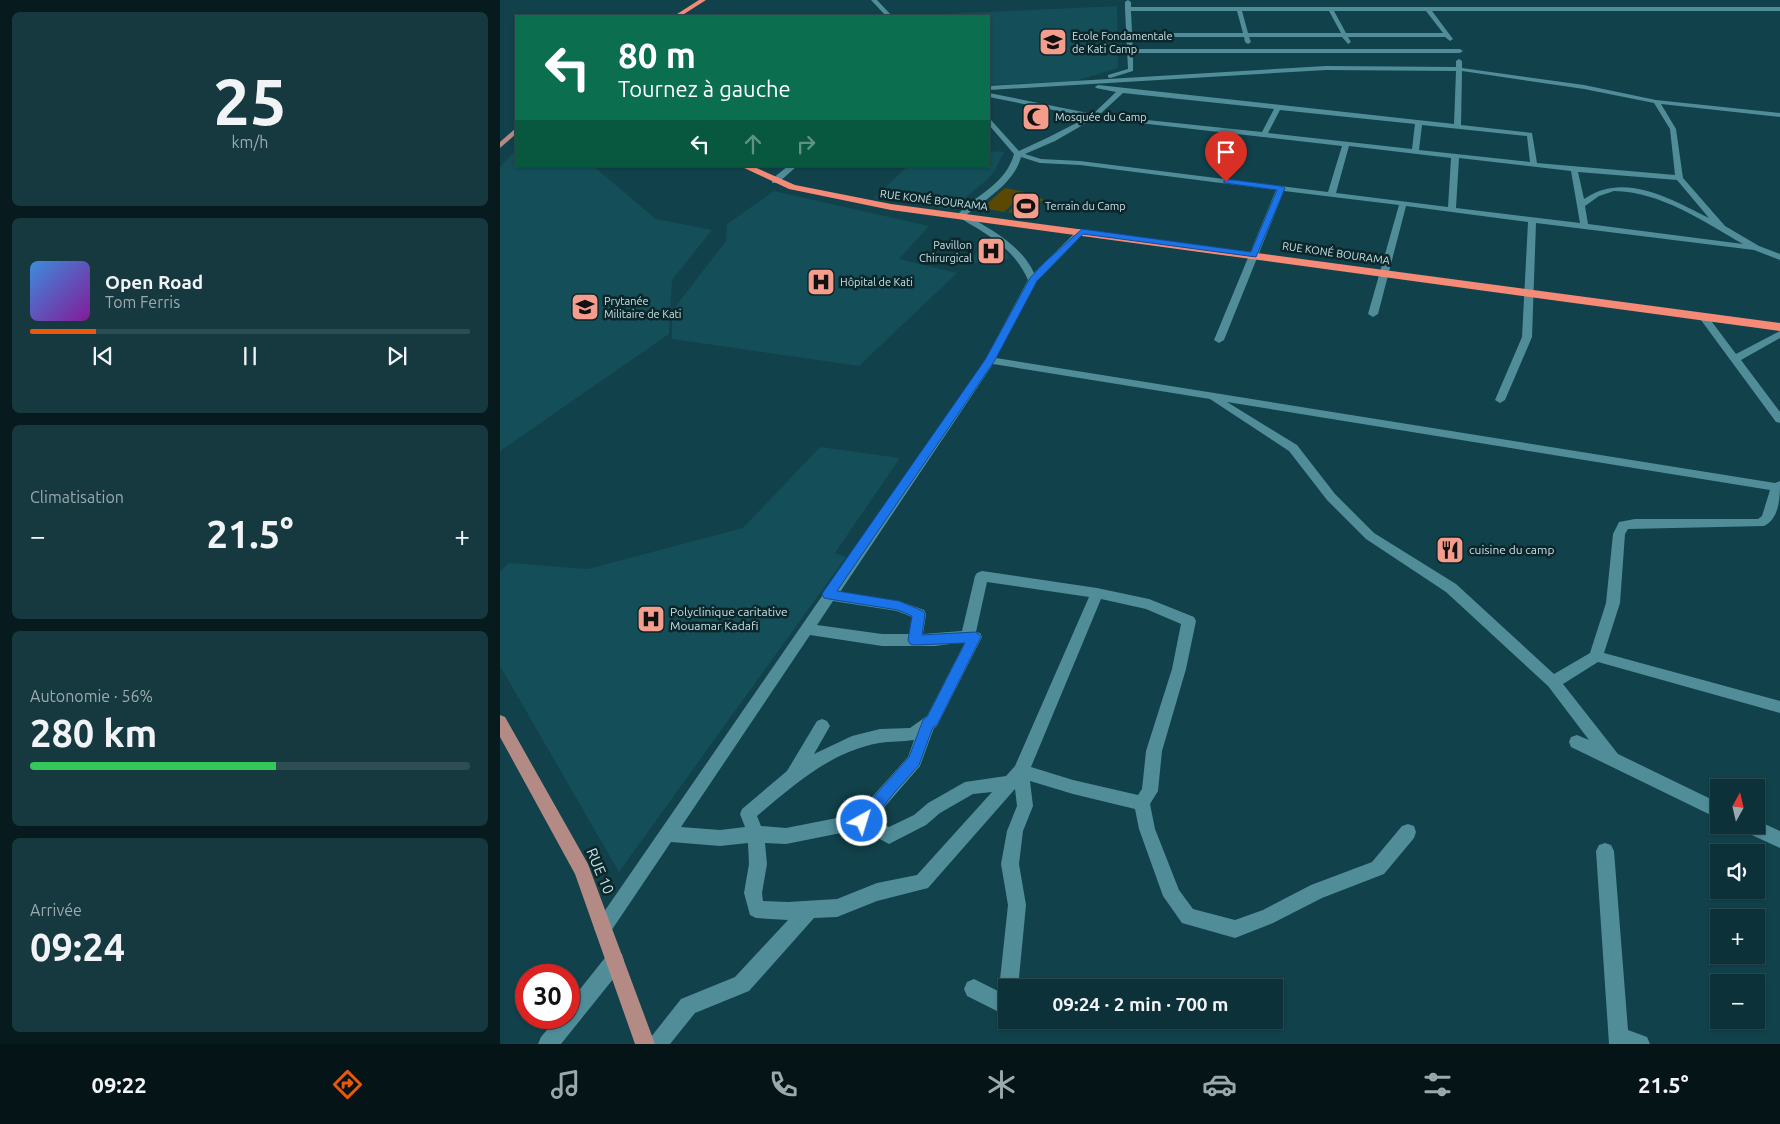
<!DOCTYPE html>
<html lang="fr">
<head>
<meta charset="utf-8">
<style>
  body { margin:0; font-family:Ubuntu,sans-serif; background:#163940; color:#f1f3f6; height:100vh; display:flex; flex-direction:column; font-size:19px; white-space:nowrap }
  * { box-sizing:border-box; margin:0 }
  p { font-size:16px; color:#9aa9ae }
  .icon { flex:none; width:28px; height:28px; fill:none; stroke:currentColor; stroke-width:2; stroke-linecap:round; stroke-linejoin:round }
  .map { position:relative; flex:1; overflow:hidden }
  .details { display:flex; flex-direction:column; gap:12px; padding:12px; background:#071b1f; width:500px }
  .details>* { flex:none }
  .top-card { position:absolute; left:15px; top:15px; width:475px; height:152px; border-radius:0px; box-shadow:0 1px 4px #0004,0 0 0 1px #2d4c53; background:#0b6e4f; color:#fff; overflow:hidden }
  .needle { width:32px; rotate:8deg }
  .buttons { position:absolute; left:1210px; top:779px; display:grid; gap:10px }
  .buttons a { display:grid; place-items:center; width:55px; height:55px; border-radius:0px; background:#0d3138; box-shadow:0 1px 4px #0004,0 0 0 1px #2d4c53; font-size:25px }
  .speed { position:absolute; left:15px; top:964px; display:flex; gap:10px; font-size:25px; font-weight:700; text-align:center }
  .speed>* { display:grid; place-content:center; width:65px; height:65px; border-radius:50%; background:#0d3138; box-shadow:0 1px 4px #0004,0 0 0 1px #2d4c53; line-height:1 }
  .speed .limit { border:8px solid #d22; background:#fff; color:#111 }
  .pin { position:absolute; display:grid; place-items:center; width:42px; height:42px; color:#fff; margin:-51px -21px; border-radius:50% 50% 50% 0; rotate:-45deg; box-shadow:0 0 5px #0007 }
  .pin .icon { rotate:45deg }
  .me { position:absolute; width:55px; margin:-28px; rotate:39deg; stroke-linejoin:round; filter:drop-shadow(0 0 4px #0008) }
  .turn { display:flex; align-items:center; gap:18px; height:105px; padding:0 20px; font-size:22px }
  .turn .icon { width:65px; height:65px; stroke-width:2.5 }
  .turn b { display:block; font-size:35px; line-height:42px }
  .lanes { display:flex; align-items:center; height:48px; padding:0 20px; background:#0003; justify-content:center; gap:25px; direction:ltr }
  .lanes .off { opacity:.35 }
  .big { font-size:38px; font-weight:600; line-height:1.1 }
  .details .widget { flex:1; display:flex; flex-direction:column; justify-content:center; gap:8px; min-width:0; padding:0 18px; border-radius:8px; background:#163940 }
  .details .dial { align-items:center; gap:0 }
  .dial b { font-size:65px; line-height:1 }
  .song { display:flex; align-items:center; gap:15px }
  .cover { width:60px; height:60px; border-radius:8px; background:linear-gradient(135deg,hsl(210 70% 55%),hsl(290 70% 35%)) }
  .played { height:5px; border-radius:2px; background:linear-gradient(90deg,#ea580c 15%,#2d4c53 15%) }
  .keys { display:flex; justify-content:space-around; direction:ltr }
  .heat { display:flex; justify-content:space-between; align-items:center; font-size:28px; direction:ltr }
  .charge { height:8px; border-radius:4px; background:linear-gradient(90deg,#34c759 56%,#2d4c53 0) }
  .trip { position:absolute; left:498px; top:979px; width:285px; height:50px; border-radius:0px; background:#0d3138; box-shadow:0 1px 4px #0004,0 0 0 1px #2d4c53; font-weight:600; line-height:50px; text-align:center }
  .tabs { display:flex; height:80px; justify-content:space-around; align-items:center; background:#051416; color:#9aa9ae }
  .tabs .icon { width:35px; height:35px }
  .tabs .selected { color:#ea580c }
  .tabs b { font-size:22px; color:#f1f3f6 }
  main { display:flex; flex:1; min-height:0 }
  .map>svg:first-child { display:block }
</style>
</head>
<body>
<main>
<section class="details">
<div class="widget dial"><b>25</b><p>km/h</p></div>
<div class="widget">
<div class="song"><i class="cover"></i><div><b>Open Road</b><p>Tom Ferris</p></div></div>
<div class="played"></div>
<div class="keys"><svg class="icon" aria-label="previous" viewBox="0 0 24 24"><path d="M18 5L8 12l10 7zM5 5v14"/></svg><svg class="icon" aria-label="pause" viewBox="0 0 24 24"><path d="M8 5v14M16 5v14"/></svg><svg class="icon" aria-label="next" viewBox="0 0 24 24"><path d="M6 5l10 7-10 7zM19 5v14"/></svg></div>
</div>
<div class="widget"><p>Climatisation</p>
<div class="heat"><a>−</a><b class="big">21.5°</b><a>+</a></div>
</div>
<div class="widget"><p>Autonomie · 56%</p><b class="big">280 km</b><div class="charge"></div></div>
<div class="widget"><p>Arrivée</p><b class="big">09:24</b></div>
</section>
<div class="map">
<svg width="1280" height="1044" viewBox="0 0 1280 1044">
  <rect width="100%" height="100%" fill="#11414a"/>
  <!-- built -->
  <g fill="#144e59">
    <polygon points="617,6 618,68 575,81 489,85 489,16 400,16"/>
    <polygon points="16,150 16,166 93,166 156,219 212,230 172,280 169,334 0,451 0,167"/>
    <polygon points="489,151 504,152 495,170 487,180 454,207 448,209 374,198 408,166 489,166"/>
    <polygon points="274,191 429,226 399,259 457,273 359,366 172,339 172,311 226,241 227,224"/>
    <polygon points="483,238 508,254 510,259 472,263"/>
    <polygon points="320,447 400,458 335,553 346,557 119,872 0,666 0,572 9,563 88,569 243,528"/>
  </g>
  <!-- green -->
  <g fill="#5a4803">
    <polygon points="505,188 525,192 504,212 482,208"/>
    <polygon points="527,196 544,199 525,216 508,212"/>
  </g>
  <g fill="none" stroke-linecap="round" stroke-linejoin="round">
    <!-- minor -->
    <g fill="#508d99" fill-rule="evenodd">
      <polygon points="371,0 377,0 392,16 386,16"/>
      <path d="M 628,0 L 631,2 L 631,7 L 1280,7 L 1280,11 L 932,11 L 953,39 L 950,41 L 945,37 L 848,37 L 851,42 L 848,44 L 842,37 L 749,37 L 751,42 L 748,44 L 745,42 L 744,37 L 632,37 L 633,49 L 960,49 L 963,51 L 960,53 L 633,53 L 633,71 L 610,78 L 608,77 L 608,75 L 628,69 L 625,9 L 625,2 ZM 631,11 L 737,11 L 743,33 L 632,33 ZM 742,11 L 829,11 L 841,33 L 748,33 ZM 834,11 L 926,11 L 943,33 L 846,33 Z"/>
      <path d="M 959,59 L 962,61 L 962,68 L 1084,85 L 1156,100 L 1280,113 L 1280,117 L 1161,104 L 1176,129 L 1183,178 L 1225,226 L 1259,246 L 1280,254 L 1280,260 L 1254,250 L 1036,223 L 1032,337 L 1005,400 L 1000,403 L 995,400 L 1022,337 L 1028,222 L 906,206 L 878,314 L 873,317 L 868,314 L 899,205 L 784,191 L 724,340 L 719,343 L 714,340 L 776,190 L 580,165 L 540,163 L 521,157 C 514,183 486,199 466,215 C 492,230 521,245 534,273 L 579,229 L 586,231 L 537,281 L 496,358 L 1275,483 L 1280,481 C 1280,497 1280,518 1264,526 L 1128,529 L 1125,534 L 1120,603 L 1104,653 L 1280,701 L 1280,713 L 1098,662 L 1063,684 L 1118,754 L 1219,803 L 1219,819 L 1071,747 L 1069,742 L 1071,737 L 1077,735 L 1089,740 L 1048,686 L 946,592 L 866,539 L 827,500 L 789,451 L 710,399 L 493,364 L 340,592 L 399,601 L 424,610 L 426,614 L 423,634 L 462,631 L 475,576 L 477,573 L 482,571 L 597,588 L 649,599 L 694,617 L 696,621 L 686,669 L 662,751 L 658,791 L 650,804 L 655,829 L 679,890 L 693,909 L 735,920 L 763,910 L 811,885 L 872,862 L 902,826 L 908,824 L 914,826 L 916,832 L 914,838 L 884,874 L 822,898 L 773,923 L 735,938 L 682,923 L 663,896 L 639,829 L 635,809 L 573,794 L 530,781 L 533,806 L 523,831 L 519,864 L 526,905 L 518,988 L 506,988 L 506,1013 L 497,1011 L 467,996 L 464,989 L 467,982 L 474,979 L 498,991 L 499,989 L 508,905 L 501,864 L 507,831 L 517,806 L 515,789 L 428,888 L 377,901 L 337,917 L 314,918 L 249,991 L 195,1013 L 170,1044 L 148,1044 L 151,1037 L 181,999 L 235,977 L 288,920 L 256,918 L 250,915 L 244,893 L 249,864 L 248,843 L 220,846 L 171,842 L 109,934 L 103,937 L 97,934 L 94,928 L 97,922 L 485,360 L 528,280 C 518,257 501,243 480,230 C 473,225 463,221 457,215 C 477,194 506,184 514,154 L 489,125 L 489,119 L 491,120 L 519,151 L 549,137 L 588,117 L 489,97 L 489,93 L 593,114 L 616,92 L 596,88 L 595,87 L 598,85 L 954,124 L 956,71 L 826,70 L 489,90 L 489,86 L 826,66 L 956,67 L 956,61 ZM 962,71 L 1084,89 L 1154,103 L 1170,129 L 1175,175 L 1037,163 L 1032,133 L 961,125 ZM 623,93 L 774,109 L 762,132 L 599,115 ZM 780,110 L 915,124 L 912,149 L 768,133 ZM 595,118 L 842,146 L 828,192 L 580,161 L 541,159 L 525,154 L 555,141 ZM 922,125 L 1027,136 L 1030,162 L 919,150 ZM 849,146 L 951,158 L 948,207 L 836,193 ZM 959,158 L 1071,171 L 1080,223 L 956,208 ZM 1078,172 L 1177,180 L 1209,218 C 1171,199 1124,171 1084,199 ZM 1114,191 C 1161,192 1203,221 1243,244 L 1088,224 L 1085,206 L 1099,196 ZM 727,402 L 1270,490 L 1262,516 L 1258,519 L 1135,519 L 1119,522 L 1113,534 L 1106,603 L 1090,653 L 1054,674 L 956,584 L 874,533 L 835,494 L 797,445 ZM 487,582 L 589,597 L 515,766 L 506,776 L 465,782 L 428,803 L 414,815 L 389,827 L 374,819 L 420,766 L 434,728 L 437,726 L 482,637 L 480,633 L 476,632 ZM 601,599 L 646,609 L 681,624 L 672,669 L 646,751 L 642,789 L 638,795 L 573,780 L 531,767 ZM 333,601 L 397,611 L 412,617 L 409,634 L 382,634 L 317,625 ZM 310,635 L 382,646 L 435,646 L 465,642 L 427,716 L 410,728 L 380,729 L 352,736 L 314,754 L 330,726 L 327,721 L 322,719 L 317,721 L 287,771 L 242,809 L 240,814 L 245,827 L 220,830 L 181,827 ZM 414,740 L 408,757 L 357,814 L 286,828 L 261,826 L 257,816 C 294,785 330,752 379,743 C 391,741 403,742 414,740 ZM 492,792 L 417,875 L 377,883 L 337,899 L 288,902 L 263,901 L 262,893 L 267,864 L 265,843 L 286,844 L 361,829 L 389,844 L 426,825 L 440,813 L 473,794 Z"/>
      <polygon points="288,166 297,166 278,183 272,183 272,179"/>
      <polygon points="1203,313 1206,314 1236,354 1280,331 1280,338 1241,360 1280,412 1280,423 1276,422 1198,316"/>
      <polygon points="1256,820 1280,831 1280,848 1243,831 1241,825 1256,825"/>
      <polygon points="1105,843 1111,845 1114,851 1128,1030 1147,1037 1150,1044 1109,1044 1096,851 1099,845"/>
      <polygon points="115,952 122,954 124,961 122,968 61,1044 38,1044 41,1037 57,1018 69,1018 69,1003 108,954"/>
    </g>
    <!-- major -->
    <g fill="#b38b84" fill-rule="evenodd">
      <polygon points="16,128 16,134 0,148 0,142"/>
      <polygon points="0,715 5,717 88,864 155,1044 135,1044 75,874 0,737"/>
    </g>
    <!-- highway -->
    <g fill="#f58a76" fill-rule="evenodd">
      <polygon points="199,0 206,0 181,16 174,16"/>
      <polygon points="240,166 252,166 295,185 391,204 1280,323 1280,331 391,210 289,189"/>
    </g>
  </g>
  <!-- route -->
  <polygon fill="#1a73e8" stroke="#114b97" points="726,179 781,186 785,188 756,257 583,234 537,281 495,360 337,591 399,601 423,611 425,614 422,635 475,632 479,634 481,637 437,725 433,727 419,765 394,793 368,826 362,828 357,826 355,821 357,816 409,757 423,720 427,717 465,643 414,645 410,644 408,640 412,616 398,610 329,599 324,598 322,594 324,591 485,360 530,278 545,262 582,229 751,252 777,190 724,183 724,180"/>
  <!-- icons -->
  <defs>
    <symbol id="school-square" viewBox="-11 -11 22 22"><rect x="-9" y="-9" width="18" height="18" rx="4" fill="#f49d8c" stroke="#0c262a"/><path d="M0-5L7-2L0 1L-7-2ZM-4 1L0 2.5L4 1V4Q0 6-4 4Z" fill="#111"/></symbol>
    <symbol id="mosque-square" viewBox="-11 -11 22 22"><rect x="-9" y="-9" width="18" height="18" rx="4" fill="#f49d8c" stroke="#0c262a"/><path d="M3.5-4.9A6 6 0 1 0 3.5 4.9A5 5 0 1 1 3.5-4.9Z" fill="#111"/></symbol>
    <symbol id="stadium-square" viewBox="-11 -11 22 22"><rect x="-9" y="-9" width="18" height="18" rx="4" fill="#f49d8c" stroke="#0c262a"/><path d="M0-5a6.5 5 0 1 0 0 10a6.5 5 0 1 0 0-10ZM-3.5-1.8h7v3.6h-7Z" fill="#111"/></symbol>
    <symbol id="hospital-square" viewBox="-11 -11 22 22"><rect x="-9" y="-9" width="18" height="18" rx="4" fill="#f49d8c" stroke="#0c262a"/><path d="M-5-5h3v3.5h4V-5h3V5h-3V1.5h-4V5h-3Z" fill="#111"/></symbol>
    <symbol id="restaurant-square" viewBox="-11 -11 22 22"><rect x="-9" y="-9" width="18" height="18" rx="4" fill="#f49d8c" stroke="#0c262a"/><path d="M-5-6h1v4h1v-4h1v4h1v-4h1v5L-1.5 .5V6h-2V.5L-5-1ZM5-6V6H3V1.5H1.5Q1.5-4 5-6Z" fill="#111"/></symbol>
  </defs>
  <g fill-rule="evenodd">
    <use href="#school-square" x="537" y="26" width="32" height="32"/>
    <use href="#mosque-square" x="520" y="101" width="32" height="32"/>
    <use href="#stadium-square" x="510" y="190" width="32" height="32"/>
    <use href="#hospital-square" x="475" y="235" width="32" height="32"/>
    <use href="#hospital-square" x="305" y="266" width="32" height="32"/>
    <use href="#school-square" x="69" y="291" width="32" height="32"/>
    <use href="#restaurant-square" x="934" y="534" width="32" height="32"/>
    <use href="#hospital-square" x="135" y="603" width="32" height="32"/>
  </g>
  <g text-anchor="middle" stroke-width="5" stroke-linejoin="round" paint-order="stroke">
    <!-- far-poi labels -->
    <g font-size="11" fill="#c3e0e7" stroke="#0c262a" text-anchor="start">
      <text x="572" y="40">Ecole Fondamentale<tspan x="572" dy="13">de Kati Camp</tspan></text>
      <text x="555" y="121">Mosquée du Camp</text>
      <text x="545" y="210">Terrain du Camp</text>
      <text x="472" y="249" text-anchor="end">Pavillon<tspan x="472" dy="13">Chirurgical</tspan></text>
      <text x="340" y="286">Hôpital de Kati</text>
      <text x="104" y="305">Prytanée<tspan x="104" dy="13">Militaire de Kati</tspan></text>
    </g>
    <!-- far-street labels -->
    <g font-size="11" fill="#c3e0e7" stroke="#0c262a">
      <text transform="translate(434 200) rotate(7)" y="4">RUE KONÉ BOURAMA</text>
      <text transform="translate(836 253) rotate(8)" y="4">RUE KONÉ BOURAMA</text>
    </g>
    <!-- poi labels -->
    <g font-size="12" fill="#c3e0e7" stroke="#0c262a" text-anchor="start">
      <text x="969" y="554">cuisine du camp</text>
      <text x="170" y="616">Polyclinique caritative<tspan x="170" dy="14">Mouamar Kadafi</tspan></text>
    </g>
    <!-- near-street labels -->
    <g font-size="15" fill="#c3e0e7" stroke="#0c262a">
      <text transform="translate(100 871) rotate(67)" y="5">RUE 10</text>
    </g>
  </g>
</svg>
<div class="buttons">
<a><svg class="needle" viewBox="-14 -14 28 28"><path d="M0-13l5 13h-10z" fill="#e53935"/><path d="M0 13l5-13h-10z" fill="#9aa9ae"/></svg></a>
<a><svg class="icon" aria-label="sound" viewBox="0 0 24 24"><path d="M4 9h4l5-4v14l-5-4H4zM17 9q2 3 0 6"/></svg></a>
<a>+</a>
<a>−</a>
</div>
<div class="speed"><div class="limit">30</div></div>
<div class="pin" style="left:726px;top:182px;background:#d93025"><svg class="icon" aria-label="arrive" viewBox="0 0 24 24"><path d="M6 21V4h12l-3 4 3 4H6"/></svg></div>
<svg class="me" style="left:362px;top:821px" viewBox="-20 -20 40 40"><circle r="17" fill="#1a73e8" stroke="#fff" stroke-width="3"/><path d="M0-11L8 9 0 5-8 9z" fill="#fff"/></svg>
<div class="trip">09:24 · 2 min · 700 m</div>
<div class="top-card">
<div class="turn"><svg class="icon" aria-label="left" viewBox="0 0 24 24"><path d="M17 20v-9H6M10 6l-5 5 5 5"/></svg><div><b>80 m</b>Tournez à gauche</div></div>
<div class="lanes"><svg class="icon" aria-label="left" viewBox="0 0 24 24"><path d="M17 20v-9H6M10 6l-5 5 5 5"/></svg><svg class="icon off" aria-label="ahead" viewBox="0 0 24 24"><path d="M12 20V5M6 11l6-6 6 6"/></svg><svg class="icon off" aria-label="right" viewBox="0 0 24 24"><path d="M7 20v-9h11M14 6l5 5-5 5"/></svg></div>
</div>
</div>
</main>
<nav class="tabs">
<b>09:22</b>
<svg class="icon selected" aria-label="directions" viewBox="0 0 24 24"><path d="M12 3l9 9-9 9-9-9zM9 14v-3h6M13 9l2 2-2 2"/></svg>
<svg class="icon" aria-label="music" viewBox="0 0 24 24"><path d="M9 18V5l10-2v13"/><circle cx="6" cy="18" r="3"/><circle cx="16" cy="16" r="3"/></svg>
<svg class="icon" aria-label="phone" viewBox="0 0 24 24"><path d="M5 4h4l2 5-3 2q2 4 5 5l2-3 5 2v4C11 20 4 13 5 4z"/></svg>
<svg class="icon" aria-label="climate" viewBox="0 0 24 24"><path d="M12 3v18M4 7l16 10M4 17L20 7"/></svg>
<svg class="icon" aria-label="car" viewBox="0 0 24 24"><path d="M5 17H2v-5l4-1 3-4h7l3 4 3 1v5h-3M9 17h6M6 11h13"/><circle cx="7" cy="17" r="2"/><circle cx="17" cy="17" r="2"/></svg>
<svg class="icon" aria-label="filters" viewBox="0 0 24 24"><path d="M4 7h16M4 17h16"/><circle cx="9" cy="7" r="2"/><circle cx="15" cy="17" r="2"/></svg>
<b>21.5°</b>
</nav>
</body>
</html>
